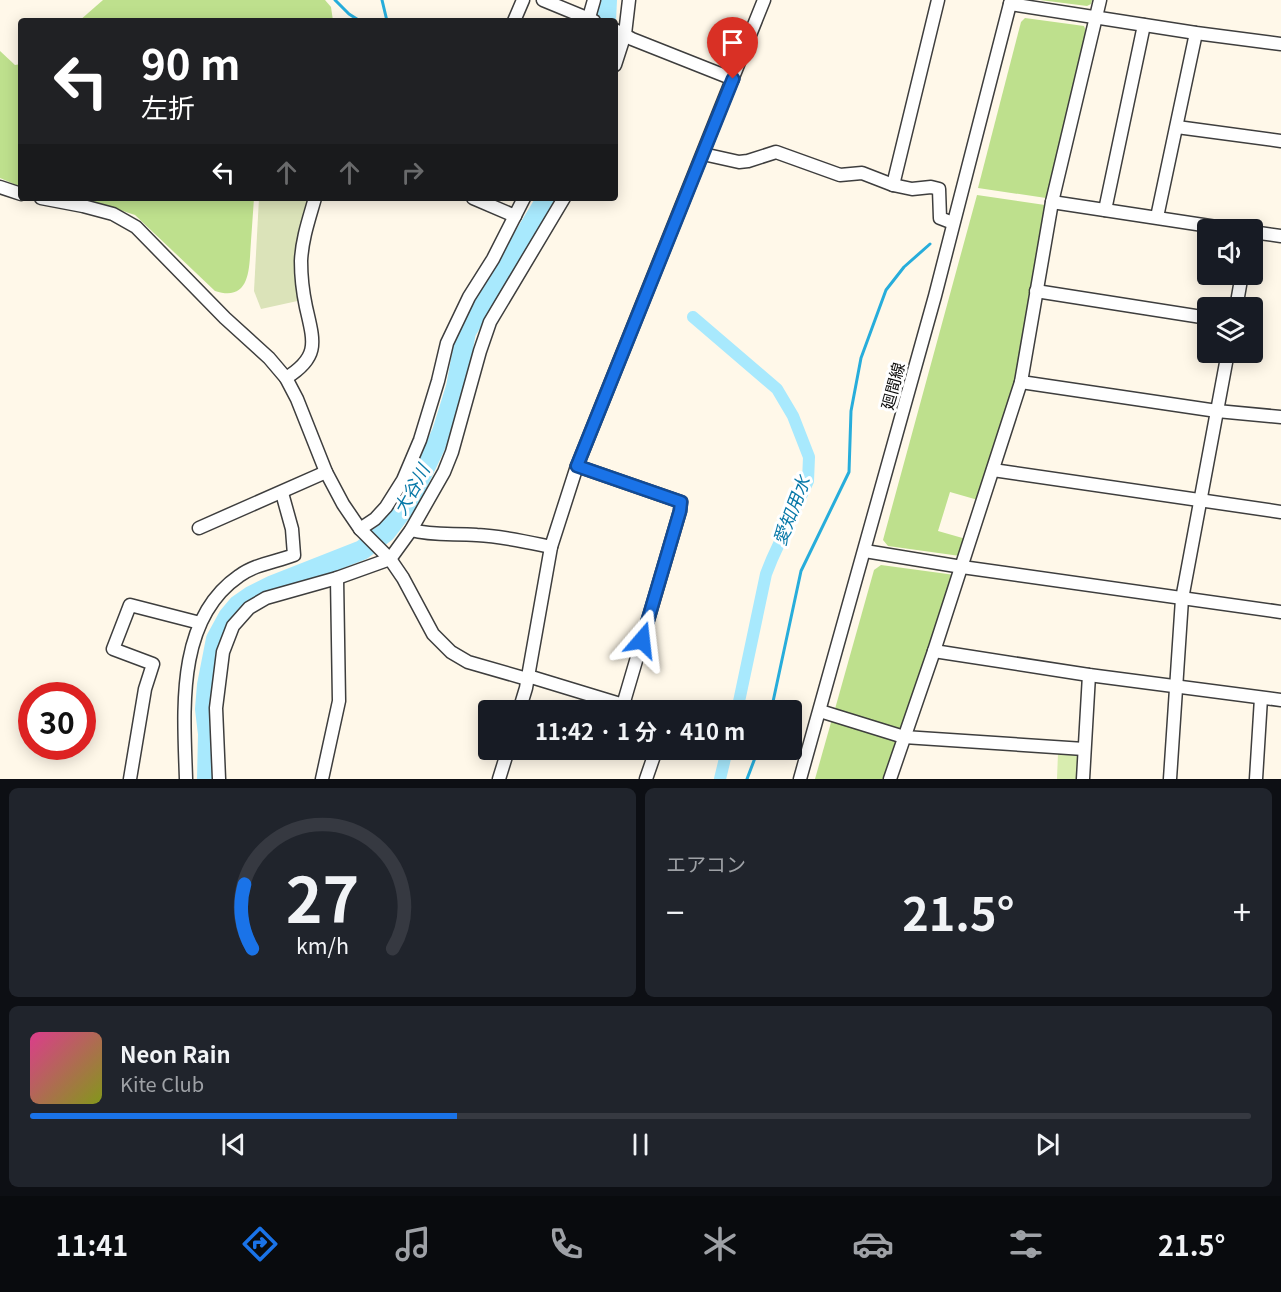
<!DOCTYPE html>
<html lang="ja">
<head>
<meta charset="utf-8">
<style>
  body { margin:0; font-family:Georgia,"Noto Sans JP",serif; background:#20242c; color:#f1f3f6; height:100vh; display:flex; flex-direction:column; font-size:22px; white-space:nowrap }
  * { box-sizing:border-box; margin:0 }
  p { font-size:20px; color:#9ea1a6 }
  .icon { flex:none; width:33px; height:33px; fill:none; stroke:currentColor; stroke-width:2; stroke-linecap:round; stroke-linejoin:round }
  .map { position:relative; height:779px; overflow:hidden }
  .sheet { display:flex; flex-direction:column; gap:9px; padding:9px; background:#0d0f14; flex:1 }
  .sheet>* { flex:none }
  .top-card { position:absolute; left:18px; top:18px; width:600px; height:183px; border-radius:6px; box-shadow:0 3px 15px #0003; background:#202124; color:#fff; overflow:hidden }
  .fabs { position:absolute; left:1197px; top:219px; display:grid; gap:12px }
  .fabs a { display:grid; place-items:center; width:66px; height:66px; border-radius:6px; background:#171b24; box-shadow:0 3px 15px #0003; font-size:30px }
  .speed { position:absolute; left:18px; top:682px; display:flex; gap:12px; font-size:30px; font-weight:700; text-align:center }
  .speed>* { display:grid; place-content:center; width:78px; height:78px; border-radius:50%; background:#171b24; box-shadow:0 3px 15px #0003; line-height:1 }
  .speed .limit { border:9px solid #d22; background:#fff; color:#111 }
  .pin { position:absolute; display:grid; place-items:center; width:51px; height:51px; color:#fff; margin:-62px -26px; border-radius:50% 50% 50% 0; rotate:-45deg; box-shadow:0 0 6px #0007 }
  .pin .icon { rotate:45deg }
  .me { position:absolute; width:66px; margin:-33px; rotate:17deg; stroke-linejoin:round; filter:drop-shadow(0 0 4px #0008) }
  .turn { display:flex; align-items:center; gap:21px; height:126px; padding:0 24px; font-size:27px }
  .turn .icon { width:78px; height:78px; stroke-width:2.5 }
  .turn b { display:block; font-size:42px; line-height:51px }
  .lanes { display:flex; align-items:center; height:57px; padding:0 24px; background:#0003; justify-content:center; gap:30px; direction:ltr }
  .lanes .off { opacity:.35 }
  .big { font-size:45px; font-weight:700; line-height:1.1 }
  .sheet .widget { flex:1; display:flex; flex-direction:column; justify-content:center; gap:9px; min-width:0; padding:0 21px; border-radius:9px; background:#20242c }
  .sheet .dial { align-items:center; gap:0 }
  .dial svg { height:156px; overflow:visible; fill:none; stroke:#363941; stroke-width:7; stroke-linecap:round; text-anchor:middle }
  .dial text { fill:#f1f3f6; stroke:none }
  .song { display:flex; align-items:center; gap:18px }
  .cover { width:72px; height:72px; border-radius:9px; background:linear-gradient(135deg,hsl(330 70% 55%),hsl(70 70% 35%)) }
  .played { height:6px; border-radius:3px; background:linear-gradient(90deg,#1a73e8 35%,#363941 35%) }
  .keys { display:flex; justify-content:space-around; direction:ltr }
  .heat { display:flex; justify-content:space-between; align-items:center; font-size:33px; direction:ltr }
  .sheet .tiles { flex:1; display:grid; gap:9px; grid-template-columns:1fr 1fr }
  .widget:last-child { grid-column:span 2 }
  .trip { position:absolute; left:478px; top:700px; width:324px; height:60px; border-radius:6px; background:#171b24; box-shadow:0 3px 15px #0003; font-weight:700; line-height:60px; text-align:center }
  .tab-bar { display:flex; height:96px; justify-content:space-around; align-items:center; background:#090b0e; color:#9ea1a6 }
  .tab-bar .icon { width:42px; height:42px }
  .tab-bar .selected { color:#1a73e8 }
  .tab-bar b { font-size:27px; color:#f1f3f6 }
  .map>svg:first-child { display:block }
</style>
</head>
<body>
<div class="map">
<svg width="1281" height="779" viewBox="0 0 1281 779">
  <rect width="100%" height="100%" fill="#fff8e9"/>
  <!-- green -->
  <polygon fill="#d8edaf" points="1058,753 1077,754 1080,759 1079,779 1057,779"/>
  <!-- forest -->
  <g fill="#bee08d">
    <polygon points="103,0 325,0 331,7 333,21 79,21"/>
    <polygon points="1040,0 1092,0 1091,4 1087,6"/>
    <polygon points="1025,18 1084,26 1086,31 1046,198 978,188 1021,22"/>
    <polygon points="0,51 15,65 21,64 21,187 0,178"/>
    <polygon points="977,195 1045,205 1015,383 978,500 950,492 938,531 966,539 960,556 888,546 883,540"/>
    <path d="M 73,198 L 254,198 C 253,212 252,227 251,241 C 249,265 252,303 215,291 L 135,215 L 105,205 Z"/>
    <polygon points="881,565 955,575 903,726 898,729 835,709 874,570"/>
    <polygon points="832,719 894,738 897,744 885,779 815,779"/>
  </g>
  <!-- cemetery -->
  <polygon fill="#dbe3b9" points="259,198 311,198 302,300 261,309 254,291"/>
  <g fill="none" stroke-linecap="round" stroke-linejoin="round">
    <!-- stream -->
    <g stroke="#27addb" stroke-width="3">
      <polyline points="335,0 349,14 360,21"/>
      <polyline points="382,0 387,21"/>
      <polyline points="771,711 801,571 849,472 851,411 861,358 886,290 904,267 930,244"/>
      <polyline points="747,779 758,750"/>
    </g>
    <!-- canal -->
    <g stroke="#a8e9fd" stroke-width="12">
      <polyline points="693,317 777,389 793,416 809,457 808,481 772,559 766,574 737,711"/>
      <polyline points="720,779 727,750"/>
    </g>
    <!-- river -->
    <g stroke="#a8e9fd" stroke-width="20">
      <polyline points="606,21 607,0"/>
      <polyline points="207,779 208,734 205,709 207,685 216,639 228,617 238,605 251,596 273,585 362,550 386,532 409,502 442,432 456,387 466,332 547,198"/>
    </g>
    <defs>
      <g id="minor">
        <polyline points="543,0 594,21"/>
        <polyline points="1010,4 1196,33 1281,44"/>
        <polyline points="514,21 523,0"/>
        <polyline points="588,21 594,0"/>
        <polyline points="615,30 632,39 733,79"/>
        <polyline points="615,65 625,34 629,0"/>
        <polyline points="1177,127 1281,141"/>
        <polyline points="703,154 739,162 748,161 776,152 840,175 862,173 893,185 912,189 931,187 939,189 940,218 953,223"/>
        <polyline points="893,185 938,0"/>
        <polyline points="0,187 21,194"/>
        <polyline points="41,198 83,206 113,214 136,227 225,318 269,358 286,378 297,399 326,472 343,504 360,529 390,559 403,578 433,634 451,652 468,662 527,679"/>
        <polyline points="473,198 515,216"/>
        <polyline points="1052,202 1236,230"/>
        <polyline points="1105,210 1144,25"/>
        <polyline points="1157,217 1196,33"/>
        <polyline points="1252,232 1281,236"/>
        <polyline points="1036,291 1208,318"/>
        <polyline points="1236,308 1242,274"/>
        <path d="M 286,378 C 320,357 314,342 306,307 C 303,293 301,276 301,261 C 302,239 309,219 315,198"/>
        <polyline points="1021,382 1217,411 1281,417"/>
        <polyline points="577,466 681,502 680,511 623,705"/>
        <polyline points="993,470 1281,512"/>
        <polyline points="199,528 326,472"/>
        <polyline points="360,529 375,519 386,507 403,480 420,440 438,381 447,343 469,297 493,259 524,198"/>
        <path d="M 411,530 C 433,536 454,533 477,535 C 502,536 527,542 551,547"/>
        <polyline points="865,551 962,567 1281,612"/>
        <polyline points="934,651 1089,675 1281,700"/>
        <polyline points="528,676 643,711"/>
        <polyline points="519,711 526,688 551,547 577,466 764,0"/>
        <polyline points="820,711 904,737 1084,749"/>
        <polyline points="130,779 145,689 153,664 113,649 130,605 200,623"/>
        <path d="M 186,779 C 184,712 175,620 239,576 C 255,564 276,562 294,555 L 292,529 L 282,493"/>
        <polyline points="219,779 216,708 223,652 233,626 249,608 266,598 337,578 390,559 411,530 444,472 452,452 480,351 490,322 564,198"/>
        <polyline points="322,779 339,701 337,578"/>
        <polyline points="499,779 508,750"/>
        <polyline points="646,779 656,750"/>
        <polyline points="800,779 935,296 1011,0"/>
        <polyline points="890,779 934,651 1021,382 1052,202 1100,0"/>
        <polyline points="1083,779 1089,675"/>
        <polyline points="1170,779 1182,599 1228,352"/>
        <polyline points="1256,779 1261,698"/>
      </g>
    </defs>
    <!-- minor casing -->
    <use href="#minor" stroke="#3e3e3e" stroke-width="15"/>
    <!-- minor -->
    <use href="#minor" stroke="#fff" stroke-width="12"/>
  </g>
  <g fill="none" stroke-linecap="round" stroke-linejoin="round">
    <defs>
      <polyline id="route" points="642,640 680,511 681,502 577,466 733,79"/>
    </defs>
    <!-- route casing -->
    <use href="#route" stroke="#114b97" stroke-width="15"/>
    <!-- route -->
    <use href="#route" stroke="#1a73e8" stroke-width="10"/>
  </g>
  <g text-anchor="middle" stroke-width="6" stroke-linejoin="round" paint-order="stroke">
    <!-- street labels -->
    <g font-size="16" fill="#0b0b0b" stroke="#fff">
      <text transform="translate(893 386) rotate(-75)" y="6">廻間線</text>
    </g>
    <!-- water labels -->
    <g font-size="18" font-style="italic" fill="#0979a8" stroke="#fff">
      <text transform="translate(412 490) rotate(-61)" y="6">大谷川</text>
      <text transform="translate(792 511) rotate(-69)" y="6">愛知用水</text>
    </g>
  </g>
</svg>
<div class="fabs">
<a><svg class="icon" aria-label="sound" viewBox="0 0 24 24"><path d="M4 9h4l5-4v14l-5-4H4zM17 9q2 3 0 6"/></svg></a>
<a><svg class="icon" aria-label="layers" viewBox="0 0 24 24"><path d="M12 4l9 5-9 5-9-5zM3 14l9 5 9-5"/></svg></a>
</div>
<div class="speed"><div class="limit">30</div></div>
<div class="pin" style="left:733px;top:79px;background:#d93025"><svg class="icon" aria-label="arrive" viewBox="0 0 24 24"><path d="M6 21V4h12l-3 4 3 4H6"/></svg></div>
<svg class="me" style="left:642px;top:640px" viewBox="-20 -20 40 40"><path d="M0-17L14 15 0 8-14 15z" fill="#1a73e8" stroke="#fff" stroke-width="4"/></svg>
<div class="trip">11:42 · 1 分 · 410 m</div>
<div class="top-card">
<div class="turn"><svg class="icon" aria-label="left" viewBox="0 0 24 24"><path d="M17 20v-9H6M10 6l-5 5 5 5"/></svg><div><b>90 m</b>左折</div></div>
<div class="lanes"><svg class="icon" aria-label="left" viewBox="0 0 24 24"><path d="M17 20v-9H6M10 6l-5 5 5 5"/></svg><svg class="icon off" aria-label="ahead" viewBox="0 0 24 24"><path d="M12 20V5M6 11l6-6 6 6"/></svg><svg class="icon off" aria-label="ahead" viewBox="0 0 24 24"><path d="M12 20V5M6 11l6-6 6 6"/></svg><svg class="icon off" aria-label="right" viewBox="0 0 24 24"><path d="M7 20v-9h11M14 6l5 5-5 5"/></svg></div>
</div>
</div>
<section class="sheet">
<div class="tiles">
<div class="widget dial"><svg viewBox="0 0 100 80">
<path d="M14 69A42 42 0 1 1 86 69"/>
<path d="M14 69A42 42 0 0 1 10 36" stroke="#1a73e8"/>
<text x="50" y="56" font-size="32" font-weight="700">27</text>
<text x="50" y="72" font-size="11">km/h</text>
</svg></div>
<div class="widget"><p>エアコン</p>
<div class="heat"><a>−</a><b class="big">21.5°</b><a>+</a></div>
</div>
<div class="widget">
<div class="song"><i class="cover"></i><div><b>Neon Rain</b><p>Kite Club</p></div></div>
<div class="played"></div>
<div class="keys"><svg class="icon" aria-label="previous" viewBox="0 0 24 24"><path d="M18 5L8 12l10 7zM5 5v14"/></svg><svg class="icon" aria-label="pause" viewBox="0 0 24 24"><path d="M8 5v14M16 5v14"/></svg><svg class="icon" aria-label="next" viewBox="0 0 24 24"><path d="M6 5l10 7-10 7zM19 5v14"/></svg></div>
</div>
</div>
</section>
<nav class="tab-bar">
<b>11:41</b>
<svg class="icon selected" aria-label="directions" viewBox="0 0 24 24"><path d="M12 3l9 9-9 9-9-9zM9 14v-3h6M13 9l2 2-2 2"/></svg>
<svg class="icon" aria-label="music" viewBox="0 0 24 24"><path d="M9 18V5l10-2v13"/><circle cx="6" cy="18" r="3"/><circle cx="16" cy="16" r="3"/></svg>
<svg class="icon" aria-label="phone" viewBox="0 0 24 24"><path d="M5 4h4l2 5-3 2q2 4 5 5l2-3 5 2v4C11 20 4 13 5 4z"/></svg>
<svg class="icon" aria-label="climate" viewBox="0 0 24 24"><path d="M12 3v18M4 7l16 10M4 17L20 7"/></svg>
<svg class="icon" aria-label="car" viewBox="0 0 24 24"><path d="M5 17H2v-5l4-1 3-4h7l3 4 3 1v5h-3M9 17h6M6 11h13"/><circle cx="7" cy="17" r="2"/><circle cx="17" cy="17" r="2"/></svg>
<svg class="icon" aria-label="filters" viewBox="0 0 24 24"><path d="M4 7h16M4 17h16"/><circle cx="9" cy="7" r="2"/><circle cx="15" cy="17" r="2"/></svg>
<b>21.5°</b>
</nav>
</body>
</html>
